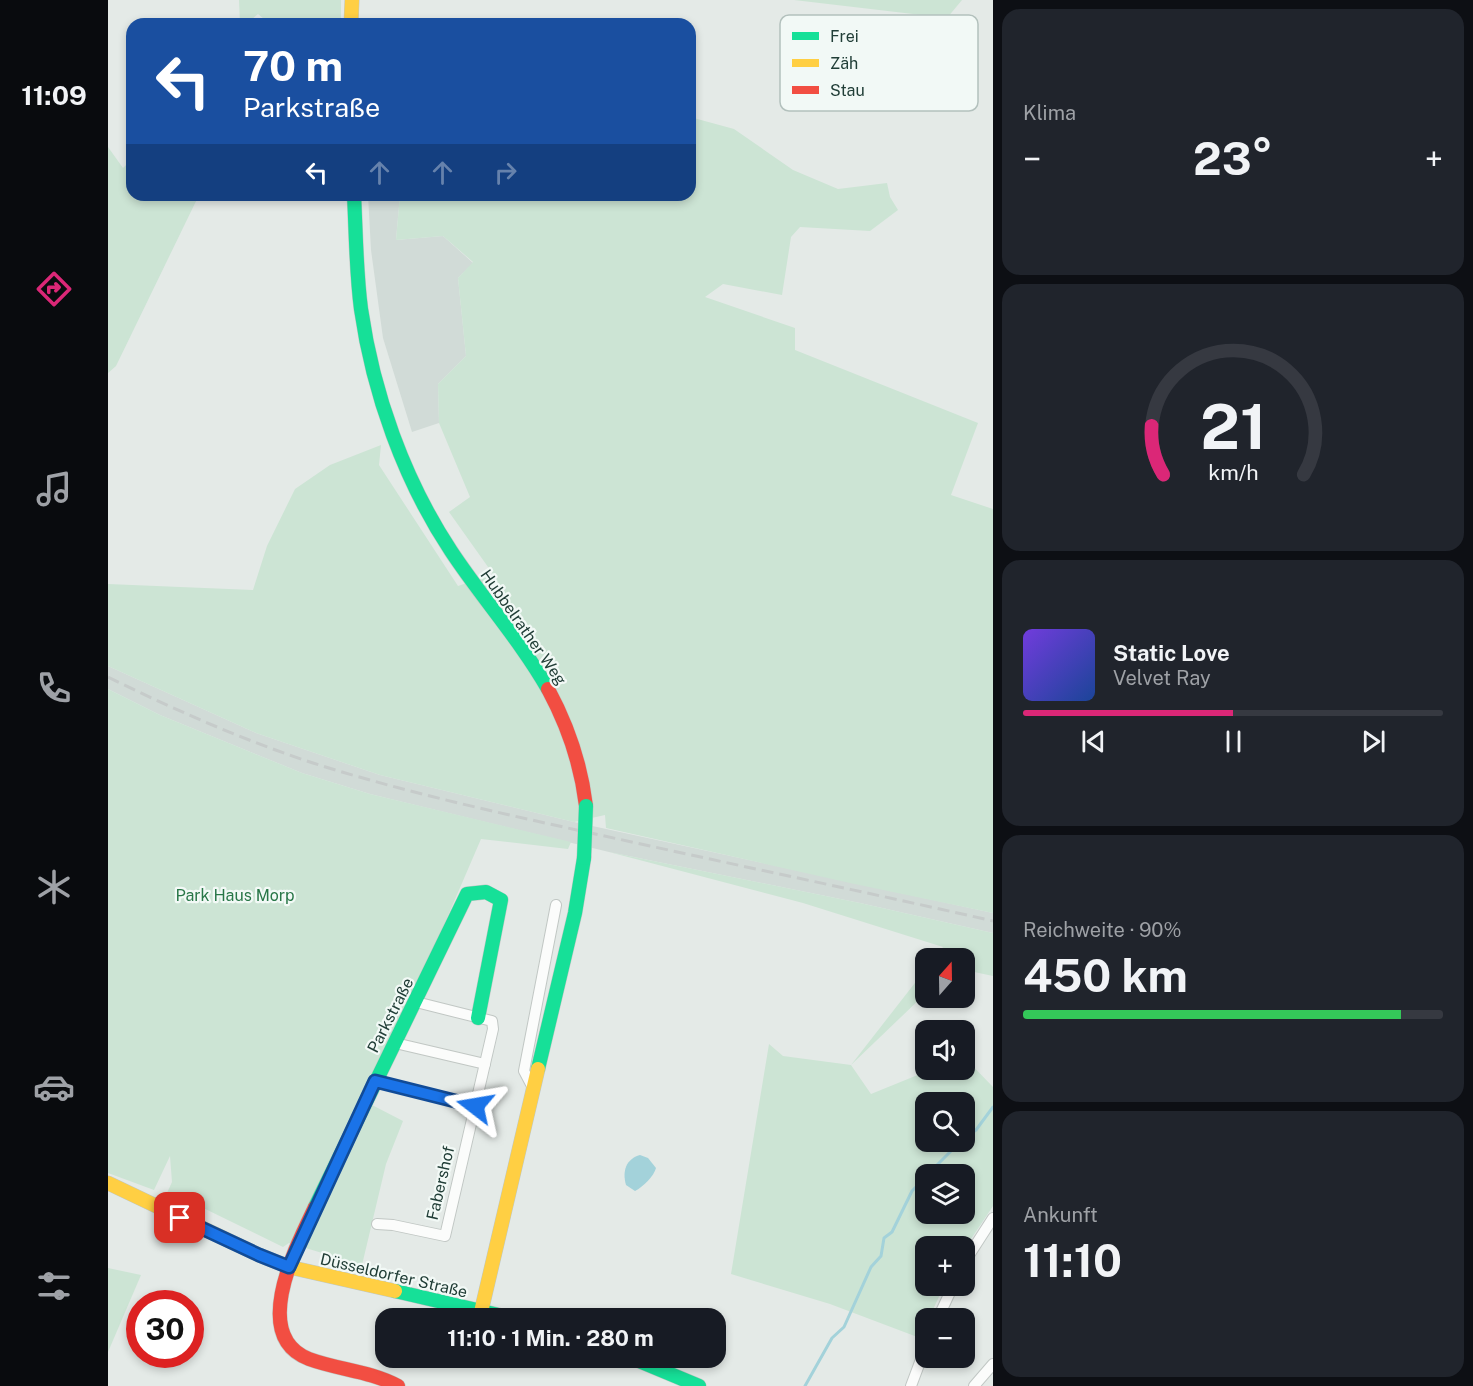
<!DOCTYPE html>
<html lang="de">
<head>
<meta charset="utf-8">
<style>
  body { margin:0; font-family:"Public Sans",sans-serif; background:#20242c; color:#f1f3f6; height:100vh; display:flex; flex-direction:column; font-size:22px; white-space:nowrap }
  * { box-sizing:border-box; margin:0 }
  p { font-size:20px; color:#9ea1a6 }
  .icon { flex:none; width:33px; height:33px; fill:none; stroke:currentColor; stroke-width:2; stroke-linecap:round; stroke-linejoin:round }
  .map { position:relative; flex:1; overflow:hidden }
  .drawer { display:flex; flex-direction:column; gap:9px; padding:9px; background:#0d0f14; width:480px }
  .drawer>* { flex:none }
  .guide { position:absolute; left:18px; top:18px; width:570px; height:183px; border-radius:18px; box-shadow:0 3px 9px #0003; background:#1a4fa0; color:#fff; overflow:hidden }
  .needle { width:39px; rotate:20deg }
  .fabs { position:absolute; left:807px; top:948px; display:grid; gap:12px }
  .fabs a { display:grid; place-items:center; width:60px; height:60px; border-radius:12px; background:#171b24; box-shadow:0 3px 9px #0003; font-size:30px }
  .speed { position:absolute; left:18px; top:1290px; display:flex; gap:12px; font-size:30px; font-weight:700; text-align:center }
  .speed>* { display:grid; place-content:center; width:78px; height:78px; border-radius:50%; background:#171b24; box-shadow:0 3px 9px #0003; line-height:1 }
  .speed .limit { border:9px solid #d22; background:#fff; color:#111 }
  .pin { position:absolute; display:grid; place-items:center; width:51px; height:51px; color:#fff; margin:-26px; border-radius:12px; box-shadow:0 3px 9px #0006 }
  .me { position:absolute; width:66px; margin:-33px; rotate:284deg; stroke-linejoin:round; filter:drop-shadow(0 0 4px #0008) }
  .turn { display:flex; align-items:center; gap:21px; height:126px; padding:0 18px; font-size:27px }
  .turn .icon { width:78px; height:78px; stroke-width:2.5 }
  .turn b { display:block; font-size:42px; line-height:51px }
  .lanes { display:flex; align-items:center; height:57px; padding:0 18px; background:#0003; justify-content:center; gap:30px; direction:ltr }
  .lanes .off { opacity:.35 }
  .big { font-size:45px; font-weight:700; line-height:1.1 }
  .drawer .card { flex:1; display:flex; flex-direction:column; justify-content:center; gap:9px; min-width:0; padding:0 21px; border-radius:18px; background:#20242c }
  .drawer .dial { align-items:center; gap:0 }
  .dial svg { height:156px; overflow:visible; fill:none; stroke:#363941; stroke-width:7; stroke-linecap:round; text-anchor:middle }
  .dial text { fill:#f1f3f6; stroke:none }
  .song { display:flex; align-items:center; gap:18px }
  .cover { width:72px; height:72px; border-radius:9px; background:linear-gradient(135deg,hsl(260 70% 55%),hsl(220 70% 35%)) }
  .played { height:6px; border-radius:3px; background:linear-gradient(90deg,#db2777 50%,#363941 50%) }
  .keys { display:flex; justify-content:space-around; direction:ltr }
  .heat { display:flex; justify-content:space-between; align-items:center; font-size:33px; direction:ltr }
  .charge { height:9px; border-radius:4px; background:linear-gradient(90deg,#34c759 90%,#363941 0) }
  .trip { position:absolute; left:267px; top:1308px; width:351px; height:60px; border-radius:18px; background:#171b24; box-shadow:0 3px 9px #0003; font-weight:700; line-height:60px; text-align:center }
  main { display:flex; flex:1; min-height:0 }
  .menu { display:flex; flex-direction:column; width:108px; justify-content:space-around; align-items:center; background:#090b0e; color:#9ea1a6 }
  .menu .icon { width:42px; height:42px }
  .menu .on { color:#db2777 }
  .menu b { font-size:27px; color:#f1f3f6 }
  .map>svg:first-child { display:block }
</style>
</head>
<body>
<main>
<nav class="menu">
<b>11:09</b>
<svg class="icon on" aria-label="directions" viewBox="0 0 24 24"><path d="M12 3l9 9-9 9-9-9zM9 14v-3h6M13 9l2 2-2 2"/></svg>
<svg class="icon" aria-label="music" viewBox="0 0 24 24"><path d="M9 18V5l10-2v13"/><circle cx="6" cy="18" r="3"/><circle cx="16" cy="16" r="3"/></svg>
<svg class="icon" aria-label="phone" viewBox="0 0 24 24"><path d="M5 4h4l2 5-3 2q2 4 5 5l2-3 5 2v4C11 20 4 13 5 4z"/></svg>
<svg class="icon" aria-label="climate" viewBox="0 0 24 24"><path d="M12 3v18M4 7l16 10M4 17L20 7"/></svg>
<svg class="icon" aria-label="car" viewBox="0 0 24 24"><path d="M5 17H2v-5l4-1 3-4h7l3 4 3 1v5h-3M9 17h6M6 11h13"/><circle cx="7" cy="17" r="2"/><circle cx="17" cy="17" r="2"/></svg>
<svg class="icon" aria-label="filters" viewBox="0 0 24 24"><path d="M4 7h16M4 17h16"/><circle cx="9" cy="7" r="2"/><circle cx="15" cy="17" r="2"/></svg>
</nav>
<div class="map">
<svg width="885" height="1386" viewBox="0 0 885 1386">
  <rect width="100%" height="100%" fill="#e4eae7"/>
  <!-- built -->
  <g fill="#d1dbd7">
    <polygon points="260,195 292,195 288,240 335,236 365,263 350,278 358,356 330,384 331,423 304,432 275,338 263,250"/>
    <polygon points="0,666 148,733 272,775 466,822 885,913 885,933 752,903 501,852 262,794 194,773 52,715 0,689"/>
  </g>
  <!-- green -->
  <g fill="#cce4d4" fill-rule="evenodd">
    <polygon points="131,0 233,0 233,24 162,24 150,14 138,24 132,24"/>
    <polygon points="686,0 854,0 839,18"/>
    <polygon points="582,117 626,129 685,170 730,189 779,183 782,197 790,210 762,231 692,227 683,237 674,295 615,284 597,297 687,328 687,350 870,423 843,495 885,509 885,913 742,883 498,828 497,815 466,822 272,775 148,733 0,666 0,584 145,590 159,546 187,489 222,465 273,445 271,465 350,586 385,574 341,512 362,497 331,423 330,384 358,356 350,278 365,262 335,236 288,240 292,195 582,195"/>
    <polygon points="0,147 15,168 24,159 24,195 91,195 8,366 0,373"/>
    <polygon points="0,689 52,715 194,773 262,794 463,842 460,849 373,839 323,955 264,1105 295,1121 278,1164 254,1265 181,1243 175,1247 85,1203 59,1193 64,1182 62,1156 46,1190 0,1173"/>
    <polygon points="501,852 752,903 885,933 885,976 857,970 856,958 827,958 835,947 695,903"/>
    <path d="M 817,970 L 817,994 L 743,1065 L 763,1094 L 822,1070 L 856,1070 L 857,1058 L 885,1087 L 885,1206 L 857,1248 L 856,1246 L 818,1246 L 818,1286 L 836,1286 L 821,1318 L 818,1318 L 817,1326 L 812,1338 L 722,1304 L 623,1274 L 661,1044 L 675,1056 L 743,1065 ZM 818,1102 L 856,1102 L 856,1142 L 818,1142 ZM 818,1174 L 856,1174 L 856,1214 L 818,1214 Z"/>
    <polygon points="0,1268 33,1275 0,1352"/>
  </g>
  <!-- water -->
  <path fill="#a3d2da" d="M 532,1155 L 540,1158 L 548,1168 C 546,1176 535,1187 527,1191 L 518,1185 C 514,1171 518,1159 532,1155 Z"/>
  <g fill="none" stroke-linecap="round" stroke-linejoin="round">
    <!-- stream -->
    <g stroke="#a3d2da" stroke-width="3">
      <polyline points="856,1139 868,1130 885,1107"/>
      <polyline points="820,1174 852,1142"/>
      <polyline points="697,1386 724,1338 736,1327 763,1267 773,1256 776,1238 784,1232 804,1191 818,1177"/>
    </g>
    <defs>
      <g id="street">
        <polyline points="287,1043 377,1064"/>
        <polyline points="267,1081 367,1106"/>
        <polyline points="425,1088 416,1071 448,905"/>
        <polyline points="269,1224 285,1225 337,1236 385,1029 384,1021 308,1002"/>
        <polyline points="856,1263 885,1218"/>
        <polyline points="830,1318 845,1286"/>
        <polyline points="803,1386 818,1346"/>
        <polyline points="866,1386 885,1364"/>
      </g>
      <g id="fast">
        <path d="M 246,195 C 248,233 248,271 253,309 C 265,393 296,480 343,551 C 374,598 412,640 440,689"/>
        <polyline points="430,1069 467,913 476,858"/>
        <polyline points="207,1207 359,894 378,892 393,900 370,1018"/>
        <polyline points="287,1291 403,1318"/>
        <polyline points="524,1358 591,1386"/>
      </g>
      <g id="slow">
        <polyline points="243,24 244,0"/>
        <polyline points="0,1183 151,1255 181,1267 287,1291"/>
        <polyline points="373,1312 430,1069"/>
      </g>
      <g id="jam">
        <path d="M 440,689 C 460,726 473,764 478,806"/>
        <path d="M 207,1207 C 189,1245 141,1336 201,1359 C 231,1370 262,1371 290,1386"/>
      </g>
    </defs>
    <!-- street casing -->
    <use href="#street" stroke="#c1c7c4" stroke-width="12"/>
    <!-- fast casing -->
    <use href="#fast" stroke="#bfc8c4" stroke-width="15"/>
    <!-- slow casing -->
    <use href="#slow" stroke="#bfc8c4" stroke-width="15"/>
    <!-- jam casing -->
    <use href="#jam" stroke="#bfc8c4" stroke-width="15"/>
    <!-- street -->
    <use href="#street" stroke="#fbfcfb" stroke-width="10"/>
    <!-- fast -->
    <use href="#fast" stroke="#16e098" stroke-width="14"/>
    <!-- slow -->
    <use href="#slow" stroke="#ffcf43" stroke-width="14"/>
    <!-- jam -->
    <use href="#jam" stroke="#f24e42" stroke-width="14"/>
    <!-- rail -->
    <path stroke="#c6cbca" stroke-width="3" stroke-dasharray="12 6" stroke-linecap="butt" d="M 0,677 C 67,710 135,740 205,763 C 315,798 429,821 542,846 C 656,871 771,895 885,921"/>
    <defs>
      <polyline id="fast-bridge" points="476,858 478,806"/>
    </defs>
    <!-- fast-bridge casing -->
    <use href="#fast-bridge" stroke="#bfc8c4" stroke-width="15" stroke-linecap="butt"/>
    <!-- fast-bridge -->
    <use href="#fast-bridge" stroke="#16e098" stroke-width="14"/>
  </g>
  <g fill="none" stroke-linecap="round" stroke-linejoin="round">
    <defs>
      <polyline id="route" points="72,1218 151,1255 181,1267 267,1081 367,1106"/>
    </defs>
    <!-- route casing -->
    <use href="#route" stroke="#114b97" stroke-width="15"/>
    <!-- route -->
    <use href="#route" stroke="#1a73e8" stroke-width="10"/>
  </g>
  <g text-anchor="middle" stroke-width="4.5" stroke-linejoin="round" paint-order="stroke">
    <!-- street labels -->
    <g font-size="16" fill="#213e37" stroke="#f2f9f6">
      <text transform="translate(416 627) rotate(55)" y="6">Hubbelrather Weg</text>
      <text transform="translate(282 1015) rotate(-63)" y="6">Parkstraße</text>
      <text transform="translate(332 1183) rotate(-77)" y="6">Fabershof</text>
      <text transform="translate(286 1275) rotate(13)" y="6">Düsseldorfer Straße</text>
    </g>
    <!-- park labels -->
    <g font-size="16" fill="#297748" stroke="#f2f9f6">
      <text x="127" y="901">Park Haus Morp</text>
    </g>
  </g>
  <!-- legend -->
  <rect x="672" y="15" width="198" height="96" rx="9" fill="#f2f9f6" stroke="#b3c1bd" stroke-width="1.5"/>
  <rect x="684" y="32" width="27" height="8" fill="#16e098"/>
  <rect x="684" y="59" width="27" height="8" fill="#ffcf43"/>
  <rect x="684" y="86" width="27" height="8" fill="#f24e42"/>
  <g font-size="16" fill="#213e37">
    <text x="722" y="42">Frei</text>
    <text x="722" y="69">Zäh</text>
    <text x="722" y="96">Stau</text>
  </g>
</svg>
<div class="fabs">
<a><svg class="needle" viewBox="-14 -14 28 28"><path d="M0-13l5 13h-10z" fill="#e53935"/><path d="M0 13l5-13h-10z" fill="#9ea1a6"/></svg></a>
<a><svg class="icon" aria-label="sound" viewBox="0 0 24 24"><path d="M4 9h4l5-4v14l-5-4H4zM17 9q2 3 0 6"/></svg></a>
<a><svg class="icon" aria-label="search" viewBox="0 0 24 24"><circle cx="10" cy="10" r="6"/><path d="M15 15l6 6"/></svg></a>
<a><svg class="icon" aria-label="layers" viewBox="0 0 24 24"><path d="M12 4l9 5-9 5-9-5zM3 14l9 5 9-5"/></svg></a>
<a>+</a>
<a>−</a>
</div>
<div class="speed"><div class="limit">30</div></div>
<div class="pin" style="left:72px;top:1218px;background:#d93025"><svg class="icon" aria-label="arrive" viewBox="0 0 24 24"><path d="M6 21V4h12l-3 4 3 4H6"/></svg></div>
<svg class="me" style="left:367px;top:1106px" viewBox="-20 -20 40 40"><path d="M0-17L14 15 0 8-14 15z" fill="#1a73e8" stroke="#fff" stroke-width="4"/></svg>
<div class="trip">11:10 · 1 Min. · 280 m</div>
<div class="guide">
<div class="turn"><svg class="icon" aria-label="left" viewBox="0 0 24 24"><path d="M17 20v-9H6M10 6l-5 5 5 5"/></svg><div><b>70 m</b>Parkstraße</div></div>
<div class="lanes"><svg class="icon" aria-label="left" viewBox="0 0 24 24"><path d="M17 20v-9H6M10 6l-5 5 5 5"/></svg><svg class="icon off" aria-label="ahead" viewBox="0 0 24 24"><path d="M12 20V5M6 11l6-6 6 6"/></svg><svg class="icon off" aria-label="ahead" viewBox="0 0 24 24"><path d="M12 20V5M6 11l6-6 6 6"/></svg><svg class="icon off" aria-label="right" viewBox="0 0 24 24"><path d="M7 20v-9h11M14 6l5 5-5 5"/></svg></div>
</div>
</div>
<section class="drawer">
<div class="card"><p>Klima</p>
<div class="heat"><a>−</a><b class="big">23°</b><a>+</a></div>
</div>
<div class="card dial"><svg viewBox="0 0 100 80">
<path d="M14 69A42 42 0 1 1 86 69"/>
<path d="M14 69A42 42 0 0 1 8 44" stroke="#db2777"/>
<text x="50" y="56" font-size="32" font-weight="700">21</text>
<text x="50" y="72" font-size="11">km/h</text>
</svg></div>
<div class="card">
<div class="song"><i class="cover"></i><div><b>Static Love</b><p>Velvet Ray</p></div></div>
<div class="played"></div>
<div class="keys"><svg class="icon" aria-label="previous" viewBox="0 0 24 24"><path d="M18 5L8 12l10 7zM5 5v14"/></svg><svg class="icon" aria-label="pause" viewBox="0 0 24 24"><path d="M8 5v14M16 5v14"/></svg><svg class="icon" aria-label="next" viewBox="0 0 24 24"><path d="M6 5l10 7-10 7zM19 5v14"/></svg></div>
</div>
<div class="card"><p>Reichweite · 90%</p><b class="big">450 km</b><div class="charge"></div></div>
<div class="card"><p>Ankunft</p><b class="big">11:10</b></div>
</section>
</main>
</body>
</html>
